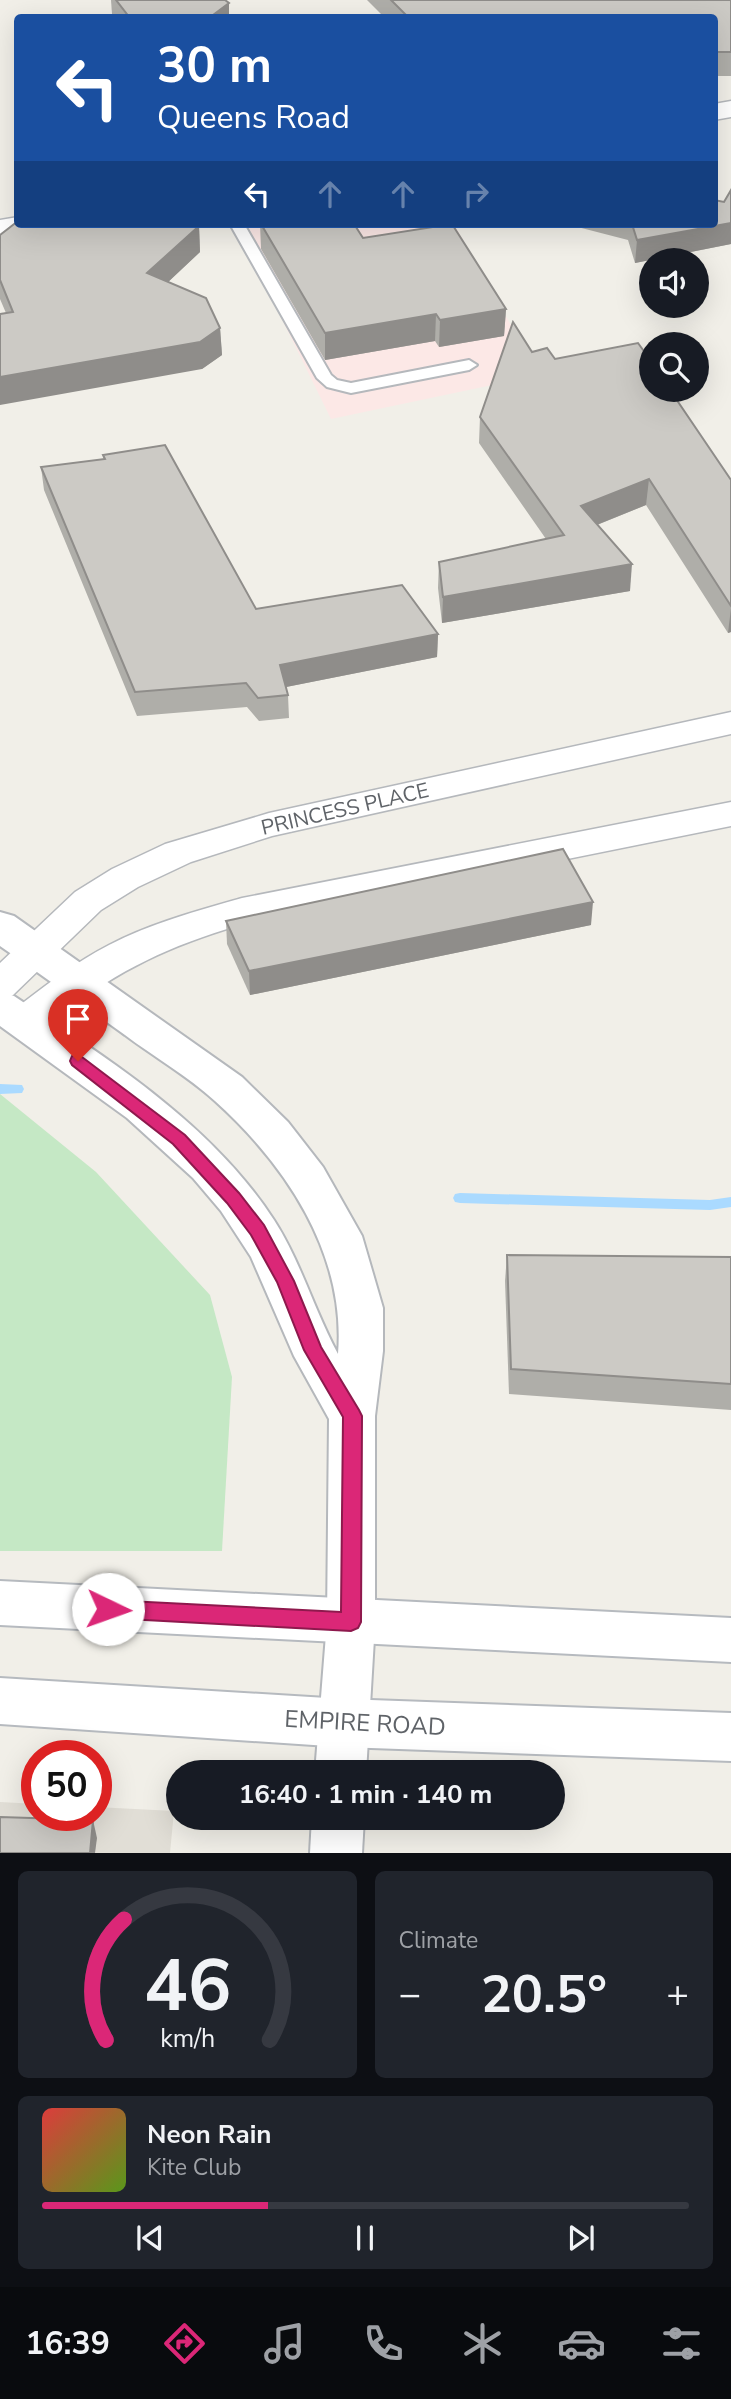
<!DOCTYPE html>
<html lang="en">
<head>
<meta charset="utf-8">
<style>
  body { margin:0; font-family:"Nunito Sans",sans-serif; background:#20242c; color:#f1f3f6; height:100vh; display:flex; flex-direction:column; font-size:26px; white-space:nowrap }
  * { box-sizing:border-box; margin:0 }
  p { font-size:23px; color:#9ea1a6 }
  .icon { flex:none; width:38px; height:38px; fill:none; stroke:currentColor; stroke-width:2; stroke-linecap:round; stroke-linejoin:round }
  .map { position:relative; height:1853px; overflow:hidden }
  .side { display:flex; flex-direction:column; gap:18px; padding:18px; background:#0d0f14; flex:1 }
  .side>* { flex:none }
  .top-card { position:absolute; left:14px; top:14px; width:704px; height:214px; border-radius:7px; box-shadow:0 7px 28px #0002; background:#1a4fa0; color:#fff; overflow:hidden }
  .controls { position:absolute; left:639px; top:248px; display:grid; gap:14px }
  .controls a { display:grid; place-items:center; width:70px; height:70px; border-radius:50%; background:#171b24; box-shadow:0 7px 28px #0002; font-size:35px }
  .speed { position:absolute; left:21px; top:1740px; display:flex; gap:14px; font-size:35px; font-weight:700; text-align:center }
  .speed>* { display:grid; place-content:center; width:91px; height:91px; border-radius:50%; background:#171b24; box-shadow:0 7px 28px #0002; line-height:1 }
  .speed .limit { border:10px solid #d22; background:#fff; color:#111 }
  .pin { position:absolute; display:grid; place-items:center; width:60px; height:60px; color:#fff; margin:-72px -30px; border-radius:50% 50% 50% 0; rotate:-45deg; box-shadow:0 0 7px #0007 }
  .pin .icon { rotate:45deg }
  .me { position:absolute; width:77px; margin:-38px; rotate:93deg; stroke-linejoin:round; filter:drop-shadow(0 0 5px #0008) }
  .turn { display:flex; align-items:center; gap:24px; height:147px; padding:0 28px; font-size:32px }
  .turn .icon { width:91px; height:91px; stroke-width:2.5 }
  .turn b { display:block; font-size:49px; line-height:60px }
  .lanes { display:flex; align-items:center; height:66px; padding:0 28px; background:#0003; justify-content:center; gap:35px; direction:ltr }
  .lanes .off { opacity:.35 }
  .big { font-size:52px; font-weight:700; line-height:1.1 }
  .side .card { flex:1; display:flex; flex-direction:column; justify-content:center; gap:10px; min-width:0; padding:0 24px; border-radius:10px; background:#20242c }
  .side .dial { align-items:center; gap:0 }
  .dial svg { height:182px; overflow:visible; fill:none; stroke:#363941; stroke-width:7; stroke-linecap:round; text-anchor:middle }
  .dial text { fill:#f1f3f6; stroke:none }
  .song { display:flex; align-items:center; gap:21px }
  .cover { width:84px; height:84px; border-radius:10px; background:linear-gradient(135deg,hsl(0 70% 55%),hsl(90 70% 35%)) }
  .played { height:7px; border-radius:4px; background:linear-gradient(90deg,#db2777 35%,#363941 35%) }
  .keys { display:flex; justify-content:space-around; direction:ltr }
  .heat { display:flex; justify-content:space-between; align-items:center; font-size:38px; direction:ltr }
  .side .tiles { flex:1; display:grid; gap:18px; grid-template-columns:1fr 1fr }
  .card:last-child { grid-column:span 2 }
  .trip { position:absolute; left:166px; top:1760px; width:399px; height:70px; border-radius:35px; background:#171b24; box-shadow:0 7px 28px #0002; font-weight:700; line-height:70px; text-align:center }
  .tab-bar { display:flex; height:112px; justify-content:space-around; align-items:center; background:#090b0e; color:#9ea1a6 }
  .tab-bar .icon { width:49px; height:49px }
  .tab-bar .selected { color:#db2777 }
  .tab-bar b { font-size:32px; color:#f1f3f6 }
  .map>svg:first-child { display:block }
</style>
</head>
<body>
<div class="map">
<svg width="731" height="1853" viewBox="0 0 731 1853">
  <rect width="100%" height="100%" fill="#f1efe8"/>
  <!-- education -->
  <polygon fill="#e1ded6" points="0,1802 37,1804 37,1815 96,1815 96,1807 174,1811 170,1853 0,1853"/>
  <!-- medical -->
  <polygon fill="#fce8e6" points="235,224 454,224 539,375 331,419"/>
  <!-- green -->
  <polygon fill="#c5e8c5" points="0,1094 96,1172 210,1295 232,1377 222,1551 0,1551"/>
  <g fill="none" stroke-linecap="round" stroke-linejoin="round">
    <!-- stream -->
    <g fill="#aadaff" fill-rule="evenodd">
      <polygon points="0,1084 22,1085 24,1089 22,1093 0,1094"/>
      <polygon points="460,1193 710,1200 731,1197 731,1207 710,1210 460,1203 455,1202 453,1198 455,1194"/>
    </g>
    <defs>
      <polygon id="service" points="230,224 244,224 331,375 337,380 351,383 469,360 477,365 469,370 351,393 327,387 317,378"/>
      <g id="minor">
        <polygon points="731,101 731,117 714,120 714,104"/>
        <polygon points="18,217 18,224 35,224 31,230 0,236 0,220"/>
        <polygon points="731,712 731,734 272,836 191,862 138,887 101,910 13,995 0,999 0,963 75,892 112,869 165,844 269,813"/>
        <path d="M 731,802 L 731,826 L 240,925 C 169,946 121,969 62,1013 C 45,1026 33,1039 11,1032 L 5,1022 L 11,1012 C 42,988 74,963 109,945 C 151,923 197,911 242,898 Z"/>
      </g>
      <g id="tertiary">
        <path d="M 0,912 L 14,916 L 242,1077 L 288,1122 L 323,1167 L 362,1236 L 383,1308 L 383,1351 L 375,1416 L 375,1622 L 366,1773 L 315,1773 L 327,1622 L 329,1419 L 294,1356 L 251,1257 L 221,1211 L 193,1178 L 127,1118 L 0,1026 L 0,991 L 14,996 C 108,1059 211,1123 274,1220 C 301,1262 314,1310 338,1354 C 346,1254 286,1165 215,1101 C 188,1076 154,1057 125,1035 C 83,1005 42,975 0,946 Z"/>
        <polygon points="312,1818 364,1818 362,1853 310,1853"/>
      </g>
      <g id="secondary">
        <polygon points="0,1581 731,1618 731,1662 0,1625"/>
        <polygon points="0,1678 343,1699 731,1713 731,1761 343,1747 0,1724"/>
      </g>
    </defs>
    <!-- service casing -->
    <use href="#service" stroke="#b5b8bc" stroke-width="4"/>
    <!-- minor casing -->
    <use href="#minor" stroke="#b5b8bc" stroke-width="3"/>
    <!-- tertiary casing -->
    <use href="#tertiary" stroke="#b5b8bc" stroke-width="4"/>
    <!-- secondary casing -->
    <use href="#secondary" stroke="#b6babf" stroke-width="4"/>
    <!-- service -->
    <use href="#service" fill="#fff" fill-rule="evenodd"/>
    <!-- minor -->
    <use href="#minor" fill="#fff" fill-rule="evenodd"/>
    <!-- tertiary -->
    <use href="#tertiary" fill="#fff" fill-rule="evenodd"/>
    <!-- secondary -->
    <use href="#secondary" fill="#fff" fill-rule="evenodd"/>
  </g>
  <!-- wall -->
  <g fill="#afaea9">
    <polygon points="111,0 225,0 229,3 229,18 115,18 112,14"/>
    <polygon points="367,0 731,0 731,76 714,76 714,18 385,18"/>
    <polygon points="260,224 354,224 363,238 506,309 504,336 439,347 435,341 325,360 261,249"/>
    <polygon points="566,224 714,224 731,244 635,263 628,240"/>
    <polygon points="199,226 200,252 168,282 220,328 222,355 202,369 6,313 0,299 0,235"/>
    <polygon points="532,352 555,359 731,480 731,632 728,633 646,505 597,525 630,591 442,623 438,588 439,562 546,539 479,443 480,417"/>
    <polygon points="103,455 256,609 438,634 437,657 286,687 288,695 289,718 259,721 247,707 137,716 44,490 41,467 104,460"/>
    <polygon points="226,921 591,925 250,995 227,944"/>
    <polygon points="507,1255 731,1257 731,1410 509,1394 505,1281"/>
  </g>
  <!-- shaded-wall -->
  <g fill="#8f8d8a">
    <polygon points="229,3 229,18 209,18"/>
    <polygon points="731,223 731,244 635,263 637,240"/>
    <polygon points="199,226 200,252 149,300 147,273"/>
    <polygon points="506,309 504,336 439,347 440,320"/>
    <polygon points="436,314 435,341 325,360 325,333"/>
    <polygon points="220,328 222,355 202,369 0,405 0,377"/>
    <polygon points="649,479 646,505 579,532 581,506"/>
    <polygon points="632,564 630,591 442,623 443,597"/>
    <polygon points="731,608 731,632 728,633"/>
    <polygon points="438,634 437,657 281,688 280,665"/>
    <polygon points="593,902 591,925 250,995 249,971"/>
    <polygon points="93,1820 97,1838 95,1853 90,1853"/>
  </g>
  <!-- building -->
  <g fill="#cccac5" stroke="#8f8d8a" stroke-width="2">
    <polygon points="116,0 225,0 229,3 209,18 130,18"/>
    <polygon points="391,0 731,0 731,52 714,52 714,18 409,18"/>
    <polygon points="731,190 731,223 637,240 632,224 714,224 714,200 724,202"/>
    <polygon points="18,221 18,224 198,224 199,226 147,273 206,298 220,328 200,342 0,377 0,314 13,312 0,280 0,235"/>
    <polygon points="261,224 354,224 363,238 452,224 506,309 440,320 436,314 325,333"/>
    <polygon points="513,322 532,352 547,348 555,359 638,343 651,361 651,390 670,390 731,480 731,606 649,479 581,506 632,564 443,597 439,562 564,535 480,417"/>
    <polygon points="165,445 256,609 402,585 438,634 280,665 288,695 258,698 246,683 135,692 41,467 105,459 103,455"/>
    <polygon points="563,849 593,902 249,971 226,921"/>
    <polygon points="507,1255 731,1257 731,1384 511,1369"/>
    <polygon points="0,1817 93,1820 90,1853 0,1853"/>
  </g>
  <!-- route -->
  <polygon fill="#db2777" stroke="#8e194d" stroke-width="2" points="78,1054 185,1135 239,1193 264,1225 294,1281 321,1347 359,1410 362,1416 361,1622 358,1628 351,1631 108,1618 101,1615 98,1609 101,1603 108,1600 341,1612 343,1417 304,1350 277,1282 251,1235 227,1203 173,1144 72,1065 70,1061 72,1056"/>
  <g text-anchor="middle" stroke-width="5" stroke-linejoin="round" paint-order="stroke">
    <!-- street labels -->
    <g font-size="21" fill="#5f6368" stroke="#fff">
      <text transform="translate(345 809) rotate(-13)" y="7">PRINCESS PLACE</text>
    </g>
    <!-- near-street labels -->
    <g font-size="24" fill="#5f6368" stroke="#fff">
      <text transform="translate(365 1723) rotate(3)" y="8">EMPIRE ROAD</text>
    </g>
  </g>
</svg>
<div class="controls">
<a><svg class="icon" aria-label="sound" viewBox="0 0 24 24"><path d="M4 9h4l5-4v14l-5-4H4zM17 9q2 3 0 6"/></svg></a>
<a><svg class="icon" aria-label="search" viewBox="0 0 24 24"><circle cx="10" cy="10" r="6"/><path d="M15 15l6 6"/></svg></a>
</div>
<div class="speed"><div class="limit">50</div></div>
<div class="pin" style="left:78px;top:1061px;background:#d93025"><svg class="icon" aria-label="arrive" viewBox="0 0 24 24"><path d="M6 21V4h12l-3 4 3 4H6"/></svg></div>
<svg class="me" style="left:108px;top:1609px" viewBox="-20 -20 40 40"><circle r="19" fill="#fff"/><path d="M0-13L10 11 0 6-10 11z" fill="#db2777"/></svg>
<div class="trip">16:40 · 1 min · 140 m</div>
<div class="top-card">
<div class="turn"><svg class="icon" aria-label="left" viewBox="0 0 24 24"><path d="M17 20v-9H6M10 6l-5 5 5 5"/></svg><div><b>30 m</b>Queens Road</div></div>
<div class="lanes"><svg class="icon" aria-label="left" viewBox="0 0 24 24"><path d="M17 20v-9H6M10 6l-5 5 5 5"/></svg><svg class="icon off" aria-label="ahead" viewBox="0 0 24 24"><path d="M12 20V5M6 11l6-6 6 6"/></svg><svg class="icon off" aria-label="ahead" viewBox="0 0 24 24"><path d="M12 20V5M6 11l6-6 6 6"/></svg><svg class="icon off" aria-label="right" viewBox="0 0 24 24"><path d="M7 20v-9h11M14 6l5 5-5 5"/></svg></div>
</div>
</div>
<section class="side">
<div class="tiles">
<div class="card dial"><svg viewBox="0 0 100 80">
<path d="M14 69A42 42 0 1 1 86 69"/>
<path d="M14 69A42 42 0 0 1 22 16" stroke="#db2777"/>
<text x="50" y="56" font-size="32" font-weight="700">46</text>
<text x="50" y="72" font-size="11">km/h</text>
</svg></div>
<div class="card"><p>Climate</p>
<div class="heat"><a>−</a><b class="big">20.5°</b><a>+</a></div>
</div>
<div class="card">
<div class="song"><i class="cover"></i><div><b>Neon Rain</b><p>Kite Club</p></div></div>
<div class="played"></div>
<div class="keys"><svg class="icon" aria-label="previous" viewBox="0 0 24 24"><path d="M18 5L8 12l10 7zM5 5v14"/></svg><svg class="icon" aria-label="pause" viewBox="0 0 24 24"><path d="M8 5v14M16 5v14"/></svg><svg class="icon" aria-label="next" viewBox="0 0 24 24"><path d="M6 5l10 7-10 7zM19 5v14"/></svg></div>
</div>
</div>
</section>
<nav class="tab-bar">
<b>16:39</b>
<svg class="icon selected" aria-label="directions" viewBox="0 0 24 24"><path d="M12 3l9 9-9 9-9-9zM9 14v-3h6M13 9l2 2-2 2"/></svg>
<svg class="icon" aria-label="music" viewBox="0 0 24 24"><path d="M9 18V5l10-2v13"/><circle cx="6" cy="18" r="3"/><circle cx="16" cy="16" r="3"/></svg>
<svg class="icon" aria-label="phone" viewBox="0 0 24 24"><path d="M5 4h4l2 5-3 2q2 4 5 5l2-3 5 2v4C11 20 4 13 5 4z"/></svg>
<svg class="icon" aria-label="climate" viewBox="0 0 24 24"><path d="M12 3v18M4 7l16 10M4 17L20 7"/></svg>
<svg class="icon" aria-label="car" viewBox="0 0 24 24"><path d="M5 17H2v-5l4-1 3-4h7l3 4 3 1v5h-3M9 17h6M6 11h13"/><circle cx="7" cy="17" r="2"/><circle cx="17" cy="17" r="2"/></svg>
<svg class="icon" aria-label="filters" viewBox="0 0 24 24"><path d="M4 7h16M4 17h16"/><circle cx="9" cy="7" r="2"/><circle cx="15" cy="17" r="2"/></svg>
</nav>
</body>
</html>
